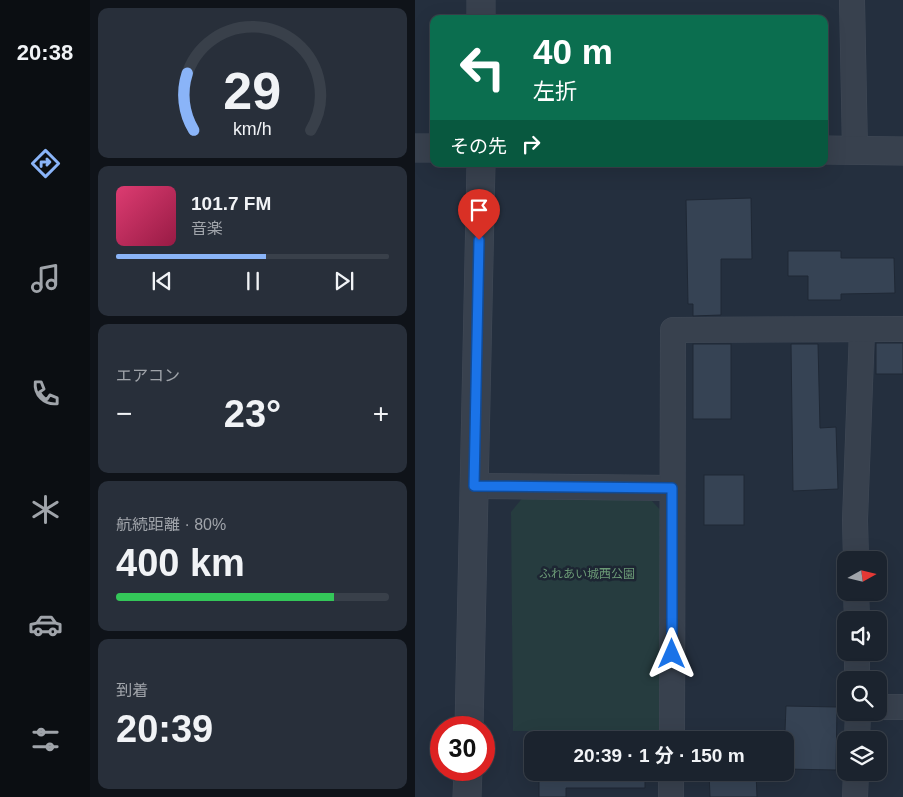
<!DOCTYPE html>
<html lang="ja">
<head>
<meta charset="utf-8">
<style>
  body { margin:0; font-family:Arial,"Noto Sans JP",sans-serif; background:#282f3a; color:#f1f3f6; height:100vh; display:flex; flex-direction:column; font-size:19px; white-space:nowrap }
  * { box-sizing:border-box; margin:0 }
  p { font-size:16px; color:#a0a4aa }
  .icon { flex:none; width:28px; height:28px; fill:none; stroke:currentColor; stroke-width:2; stroke-linecap:round; stroke-linejoin:round }
  .map { position:relative; flex:1; overflow:hidden }
  .sheet { display:flex; flex-direction:column; gap:8px; padding:8px; background:#0f1319; width:325px }
  .sheet>* { flex:none }
  .top-card { position:absolute; left:15px; top:15px; width:398px; height:152px; border-radius:10px; box-shadow:0 5px 20px #0002,0 0 0 1px #39404a; background:#0b6e4f; color:#fff; overflow:hidden }
  .needle { width:32px; rotate:82deg }
  .controls { position:absolute; left:422px; top:551px; display:grid; gap:10px }
  .controls a { display:grid; place-items:center; width:50px; height:50px; border-radius:10px; background:#1b232e; box-shadow:0 5px 20px #0002,0 0 0 1px #39404a; font-size:25px }
  .speed { position:absolute; left:15px; top:716px; display:flex; gap:10px; font-size:25px; font-weight:700; text-align:center }
  .speed>* { display:grid; place-content:center; width:65px; height:65px; border-radius:50%; background:#1b232e; box-shadow:0 5px 20px #0002,0 0 0 1px #39404a; line-height:1 }
  .speed .limit { border:8px solid #d22; background:#fff; color:#111 }
  .pin { position:absolute; display:grid; place-items:center; width:42px; height:42px; color:#fff; margin:-51px -21px; border-radius:50% 50% 50% 0; rotate:-45deg; box-shadow:0 0 5px #0007 }
  .pin .icon { rotate:45deg }
  .me { position:absolute; width:55px; margin:-28px; rotate:0deg; stroke-linejoin:round; filter:drop-shadow(0 0 4px #0008) }
  .turn { display:flex; align-items:center; gap:18px; height:105px; padding:0 20px; font-size:22px }
  .turn .icon { width:65px; height:65px; stroke-width:2.5 }
  .turn b { display:block; font-size:35px; line-height:42px }
  .then { display:flex; align-items:center; height:48px; padding:0 20px; background:#0003; gap:10px; font-size:19px }
  .big { font-size:38px; font-weight:700; line-height:1.1 }
  .sheet .tile { flex:1; display:flex; flex-direction:column; justify-content:center; gap:8px; min-width:0; padding:0 18px; border-radius:10px; background:#282f3a }
  .sheet .dial { align-items:center; gap:0 }
  .dial svg { height:130px; overflow:visible; fill:none; stroke:#39404a; stroke-width:7; stroke-linecap:round; text-anchor:middle }
  .dial text { fill:#f1f3f6; stroke:none }
  .song { display:flex; align-items:center; gap:15px }
  .cover { width:60px; height:60px; border-radius:8px; background:linear-gradient(135deg,hsl(340 70% 55%),hsl(340 70% 35%)) }
  .played { height:5px; border-radius:2px; background:linear-gradient(90deg,#8ab4f8 55%,#39404a 55%) }
  .keys { display:flex; justify-content:space-around; direction:ltr }
  .heat { display:flex; justify-content:space-between; align-items:center; font-size:28px; direction:ltr }
  .charge { height:8px; border-radius:4px; background:linear-gradient(90deg,#34c759 80%,#39404a 0) }
  .trip { position:absolute; left:109px; top:731px; width:270px; height:50px; border-radius:10px; background:#1b232e; box-shadow:0 5px 20px #0002,0 0 0 1px #39404a; font-weight:700; line-height:50px; text-align:center }
  main { display:flex; flex:1; min-height:0 }
  .tab-bar { display:flex; flex-direction:column; width:90px; justify-content:space-around; align-items:center; background:#0b0e12; color:#a0a4aa }
  .tab-bar .icon { width:35px; height:35px }
  .tab-bar .selected { color:#8ab4f8 }
  .tab-bar b { font-size:22px; color:#f1f3f6 }
  .map>svg:first-child { display:block }
</style>
</head>
<body>
<main>
<nav class="tab-bar">
<b>20:38</b>
<svg class="icon selected" aria-label="directions" viewBox="0 0 24 24"><path d="M12 3l9 9-9 9-9-9zM9 14v-3h6M13 9l2 2-2 2"/></svg>
<svg class="icon" aria-label="music" viewBox="0 0 24 24"><path d="M9 18V5l10-2v13"/><circle cx="6" cy="18" r="3"/><circle cx="16" cy="16" r="3"/></svg>
<svg class="icon" aria-label="phone" viewBox="0 0 24 24"><path d="M5 4h4l2 5-3 2q2 4 5 5l2-3 5 2v4C11 20 4 13 5 4z"/></svg>
<svg class="icon" aria-label="climate" viewBox="0 0 24 24"><path d="M12 3v18M4 7l16 10M4 17L20 7"/></svg>
<svg class="icon" aria-label="car" viewBox="0 0 24 24"><path d="M5 17H2v-5l4-1 3-4h7l3 4 3 1v5h-3M9 17h6M6 11h13"/><circle cx="7" cy="17" r="2"/><circle cx="17" cy="17" r="2"/></svg>
<svg class="icon" aria-label="filters" viewBox="0 0 24 24"><path d="M4 7h16M4 17h16"/><circle cx="9" cy="7" r="2"/><circle cx="15" cy="17" r="2"/></svg>
</nav>
<section class="sheet">
<div class="tile dial"><svg viewBox="0 0 100 80">
<path d="M14 69A42 42 0 1 1 86 69"/>
<path d="M14 69A42 42 0 0 1 10 34" stroke="#8ab4f8"/>
<text x="50" y="56" font-size="32" font-weight="700">29</text>
<text x="50" y="72" font-size="11">km/h</text>
</svg></div>
<div class="tile">
<div class="song"><i class="cover"></i><div><b>101.7 FM</b><p>音楽</p></div></div>
<div class="played"></div>
<div class="keys"><svg class="icon" aria-label="previous" viewBox="0 0 24 24"><path d="M18 5L8 12l10 7zM5 5v14"/></svg><svg class="icon" aria-label="pause" viewBox="0 0 24 24"><path d="M8 5v14M16 5v14"/></svg><svg class="icon" aria-label="next" viewBox="0 0 24 24"><path d="M6 5l10 7-10 7zM19 5v14"/></svg></div>
</div>
<div class="tile"><p>エアコン</p>
<div class="heat"><a>−</a><b class="big">23°</b><a>+</a></div>
</div>
<div class="tile"><p>航続距離 · 80%</p><b class="big">400 km</b><div class="charge"></div></div>
<div class="tile"><p>到着</p><b class="big">20:39</b></div>
</section>
<div class="map">
<svg width="488" height="797" viewBox="0 0 488 797">
  <rect width="100%" height="100%" fill="#242f3e"/>
  <!-- green -->
  <polygon fill="#263c3f" points="109,496 237,501 248,513 244,732 98,731 96,512"/>
  <!-- building -->
  <g fill="#364354" stroke="#1f2835">
    <polygon points="336,198 337,259 306,259 306,315 278,316 278,304 273,304 271,200"/>
    <polygon points="373,251 426,251 426,258 479,258 480,293 426,294 426,300 393,300 393,276 373,276"/>
    <rect x="461" y="343" width="27" height="31"/>
    <rect x="278" y="344" width="38" height="75"/>
    <polygon points="376,344 403,344 405,428 421,427 423,489 378,491"/>
    <rect x="289" y="475" width="40" height="50"/>
    <polygon points="371,706 422,707 421,770 370,769 370,740 362,740 362,734 370,731"/>
    <rect x="124" y="735" width="106" height="5"/>
    <polygon points="124,772 230,772 230,788 151,788 151,797 124,797"/>
    <polygon points="294,772 341,772 342,797 295,797"/>
  </g>
  <g fill="none" stroke-linecap="round" stroke-linejoin="round">
    <defs>
      <g id="minor">
        <polyline points="437,0 440,150"/>
        <polyline points="59,486 257,488"/>
        <polyline points="441,560 440,520 447,330"/>
        <polyline points="441,592 442,620"/>
        <polyline points="442,652 442,680"/>
        <polyline points="464,707 488,707"/>
        <polyline points="257,740 258,330 488,329"/>
        <polyline points="442,740 443,712"/>
        <polyline points="256,797 256,772"/>
        <polyline points="440,797 441,772"/>
      </g>
      <g id="tertiary">
        <polyline points="66,19 66,0"/>
        <polyline points="0,148 19,148"/>
        <polyline points="409,150 488,151"/>
        <polyline points="54,728 66,164"/>
        <polyline points="52,797 53,770"/>
      </g>
    </defs>
    <!-- minor casing -->
    <use href="#minor" stroke="#414a57" stroke-width="26"/>
    <!-- tertiary casing -->
    <use href="#tertiary" stroke="#414a57" stroke-width="29"/>
    <!-- minor -->
    <use href="#minor" stroke="#38414e" stroke-width="25"/>
    <!-- tertiary -->
    <use href="#tertiary" stroke="#38414e" stroke-width="28"/>
  </g>
  <g fill="none" stroke-linecap="round" stroke-linejoin="round">
    <defs>
      <polyline id="route" points="64,240 59,486 257,488 257,654"/>
    </defs>
    <!-- route casing -->
    <use href="#route" stroke="#114b97" stroke-width="12"/>
    <!-- route -->
    <use href="#route" stroke="#1a73e8" stroke-width="9"/>
  </g>
  <g text-anchor="middle" stroke-width="5" stroke-linejoin="round" paint-order="stroke">
    <!-- park labels -->
    <g font-size="12" fill="#6b9a76" stroke="#1d2633">
      <text x="172" y="578">ふれあい城西公園</text>
    </g>
  </g>
</svg>
<div class="controls">
<a><svg class="needle" viewBox="-14 -14 28 28"><path d="M0-13l5 13h-10z" fill="#e53935"/><path d="M0 13l5-13h-10z" fill="#a0a4aa"/></svg></a>
<a><svg class="icon" aria-label="sound" viewBox="0 0 24 24"><path d="M4 9h4l5-4v14l-5-4H4zM17 9q2 3 0 6"/></svg></a>
<a><svg class="icon" aria-label="search" viewBox="0 0 24 24"><circle cx="10" cy="10" r="6"/><path d="M15 15l6 6"/></svg></a>
<a><svg class="icon" aria-label="layers" viewBox="0 0 24 24"><path d="M12 4l9 5-9 5-9-5zM3 14l9 5 9-5"/></svg></a>
</div>
<div class="speed"><div class="limit">30</div></div>
<div class="pin" style="left:64px;top:240px;background:#d93025"><svg class="icon" aria-label="arrive" viewBox="0 0 24 24"><path d="M6 21V4h12l-3 4 3 4H6"/></svg></div>
<svg class="me" style="left:257px;top:654px" viewBox="-20 -20 40 40"><path d="M0-17L14 15 0 8-14 15z" fill="#1a73e8" stroke="#fff" stroke-width="4"/></svg>
<div class="trip">20:39 · 1 分 · 150 m</div>
<div class="top-card">
<div class="turn"><svg class="icon" aria-label="left" viewBox="0 0 24 24"><path d="M17 20v-9H6M10 6l-5 5 5 5"/></svg><div><b>40 m</b>左折</div></div>
<div class="then">その先<svg class="icon" aria-label="right" viewBox="0 0 24 24"><path d="M7 20v-9h11M14 6l5 5-5 5"/></svg></div>
</div>
</div>
</main>
</body>
</html>
